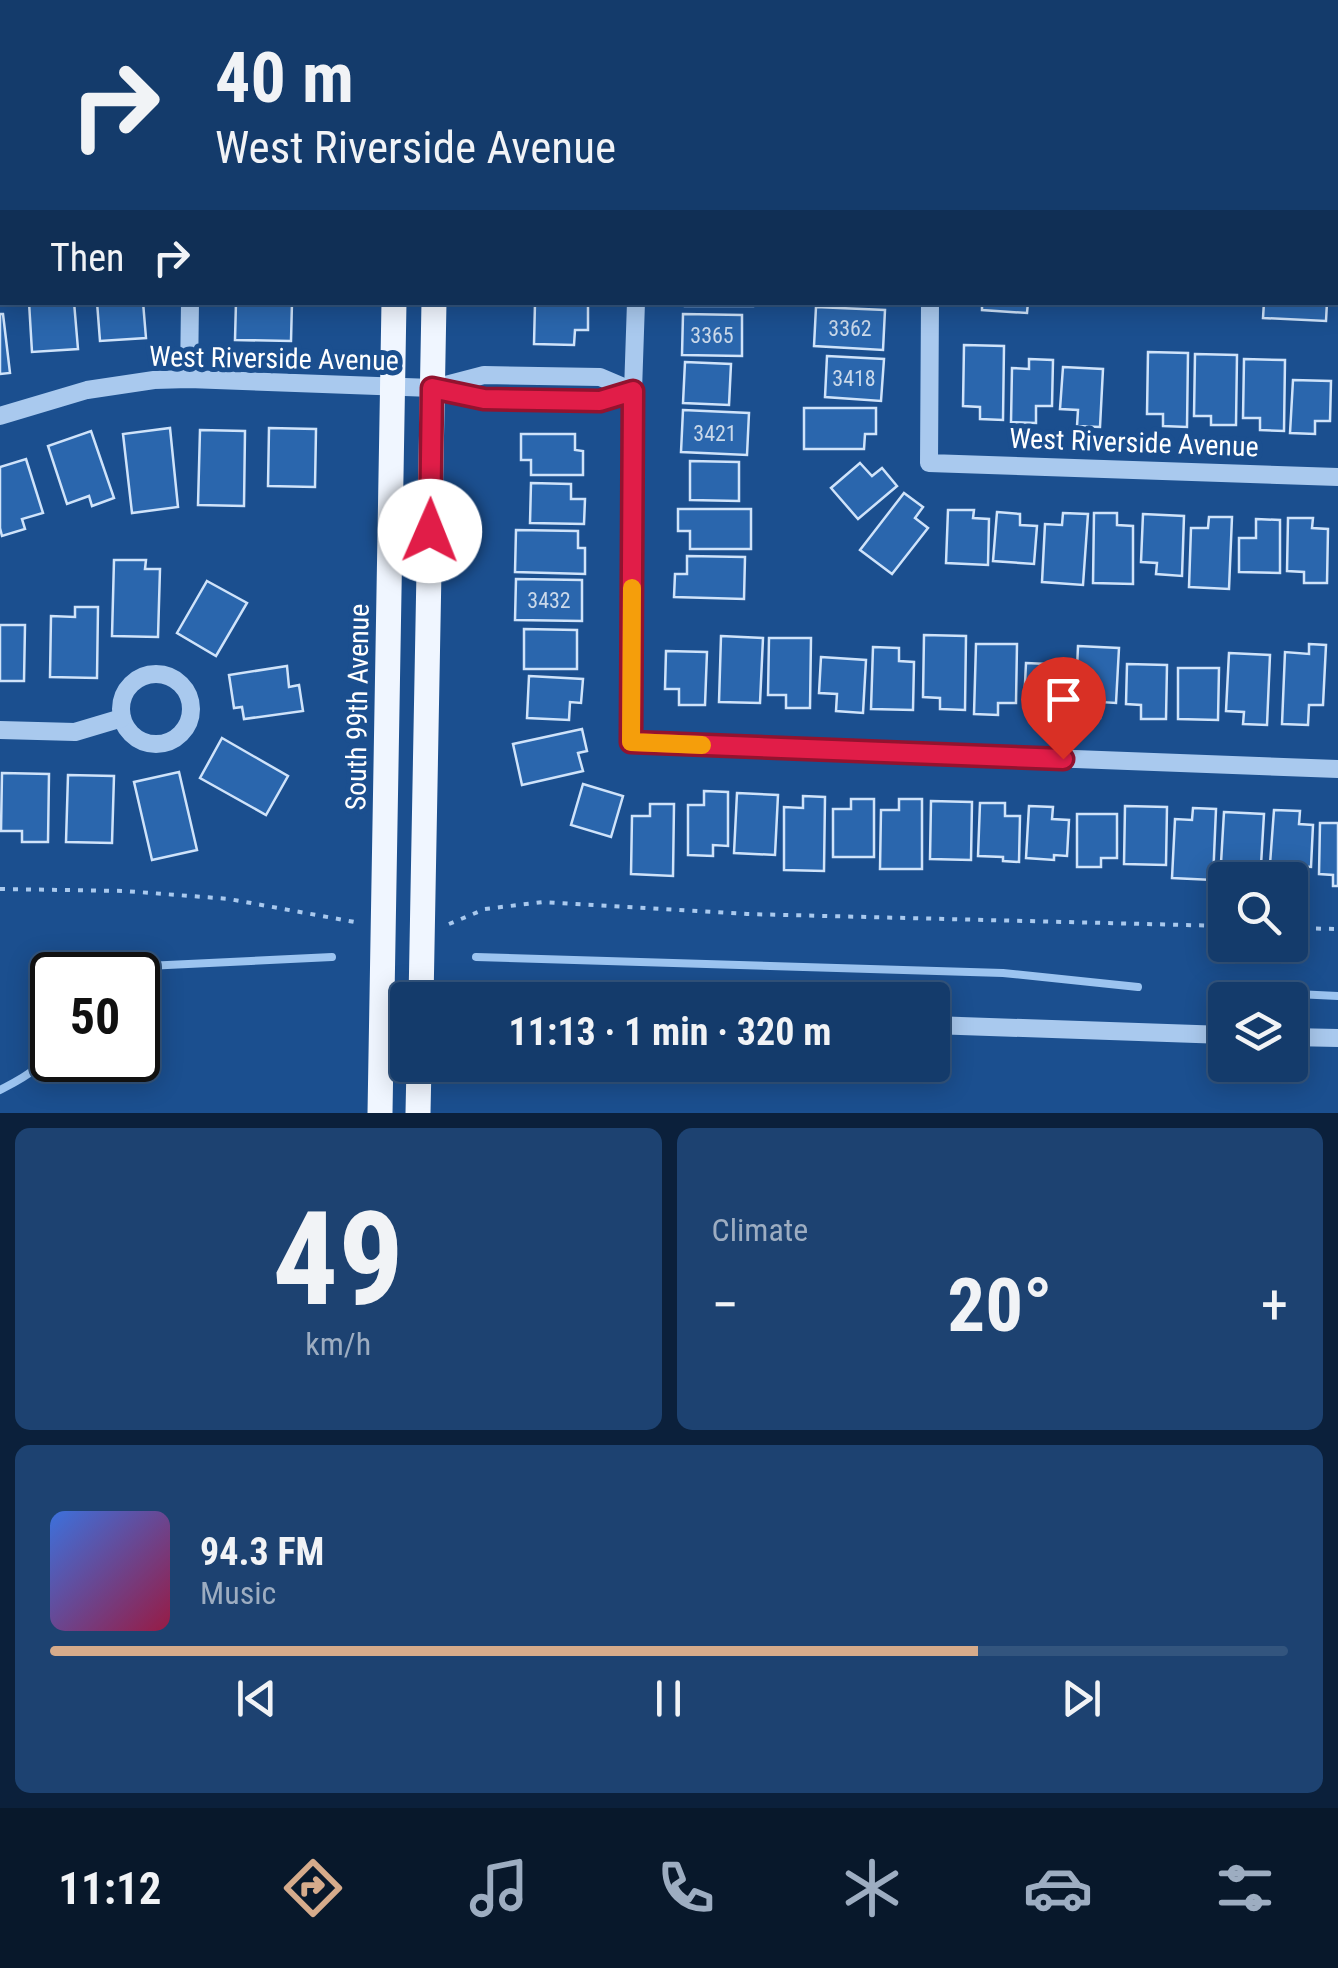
<!DOCTYPE html>
<html lang="en">
<head>
<meta charset="utf-8">
<style>
  body { margin:0; font-family:"Roboto Condensed",sans-serif; background:#1d4271; color:#f1f3f6; height:100vh; display:flex; flex-direction:column; font-size:38px; white-space:nowrap }
  * { box-sizing:border-box; margin:0 }
  p { font-size:32px; color:#9dadc1 }
  .icon { flex:none; width:55px; height:55px; fill:none; stroke:currentColor; stroke-width:2; stroke-linecap:round; stroke-linejoin:round }
  .map { position:relative; height:1113px; overflow:hidden }
  .sheet { display:flex; flex-direction:column; gap:15px; padding:15px; background:#0b203b; flex:1 }
  .sheet>* { flex:none }
  .hud { position:absolute; left:0px; top:0px; width:1340px; height:305px; box-shadow:0 5px 25px #0003,0 0 0 2px #33557e; background:#143b6b; color:#f1f3f6; overflow:hidden }
  .fabs { position:absolute; left:1208px; top:862px; display:grid; gap:20px }
  .fabs a { display:grid; place-items:center; width:100px; height:100px; border-radius:10px; background:#143b6b; box-shadow:0 5px 25px #0003,0 0 0 2px #33557e; font-size:50px }
  .speed { position:absolute; left:30px; top:952px; display:flex; gap:20px; font-size:50px; font-weight:700; text-align:center }
  .speed>* { display:grid; place-content:center; width:130px; height:130px; border-radius:50%; background:#143b6b; box-shadow:0 5px 25px #0003,0 0 0 2px #33557e; line-height:1 }
  .speed .limit { border:5px solid #111; border-radius:15px; background:#fff; color:#111 }
  .pin { position:absolute; display:grid; place-items:center; width:85px; height:85px; color:#fff; margin:-102px -42px; border-radius:50% 50% 50% 0; rotate:-45deg; box-shadow:0 0 10px #0007 }
  .pin .icon { rotate:45deg }
  .me { position:absolute; width:110px; margin:-55px; rotate:1deg; stroke-linejoin:round; filter:drop-shadow(0 0 8px #0008) }
  .turn { display:flex; align-items:center; gap:35px; height:210px; padding:0 50px; font-size:45px }
  .turn .icon { width:130px; height:130px; stroke-width:2.5 }
  .turn b { display:block; font-size:70px; line-height:85px }
  .then { display:flex; align-items:center; height:95px; padding:0 50px; background:#0003; gap:20px; font-size:38px }
  .big { font-size:75px; font-weight:700; line-height:1.1 }
  .sheet .widget { flex:1; display:flex; flex-direction:column; justify-content:center; gap:15px; min-width:0; padding:0 35px; border-radius:15px; background:#1d4271 }
  .sheet .dial { align-items:center; gap:0 }
  .dial b { font-size:130px; line-height:1 }
  .song { display:flex; align-items:center; gap:30px }
  .cover { width:120px; height:120px; border-radius:15px; background:linear-gradient(135deg,hsl(220 70% 55%),hsl(340 70% 35%)) }
  .played { height:10px; border-radius:5px; background:linear-gradient(90deg,#d6ab8b 75%,#33557e 75%) }
  .keys { display:flex; justify-content:space-around; direction:ltr }
  .heat { display:flex; justify-content:space-between; align-items:center; font-size:55px; direction:ltr }
  .sheet .tiles { flex:1; display:grid; gap:15px; grid-template-columns:1fr 1fr }
  .widget:last-child { grid-column:span 2 }
  .trip { position:absolute; left:390px; top:982px; width:560px; height:100px; border-radius:10px; background:#143b6b; box-shadow:0 5px 25px #0003,0 0 0 2px #33557e; font-weight:700; line-height:100px; text-align:center }
  .tab-bar { display:flex; height:160px; justify-content:space-around; align-items:center; background:#08182b; color:#9dadc1 }
  .tab-bar .icon { width:70px; height:70px }
  .tab-bar .active { color:#d6ab8b }
  .tab-bar b { font-size:45px; color:#f1f3f6 }
  .map>svg:first-child { display:block }
</style>
</head>
<body>
<div class="map">
<svg width="1338" height="1113" viewBox="0 0 1338 1113">
  <rect width="100%" height="100%" fill="#1b4f8f"/>
  <g fill="none" stroke-linecap="round" stroke-linejoin="round">
    <!-- stream -->
    <g stroke="#9cc4f0" stroke-width="8">
      <polyline points="476,957 1003,973 1138,987"/>
      <polyline points="63,970 332,957"/>
      <polyline points="1252,992 1338,996"/>
      <path d="M 0,1090 C 23,1078 46,1068 50,1041"/>
    </g>
  </g>
  <!-- building -->
  <g fill="#2a66ad" stroke="#cfe3fa" stroke-width="2.5">
    <polygon points="64,0 106,0 106,2 53,2"/>
    <polygon points="211,0 269,0 260,2 211,2"/>
    <polygon points="863,0 906,0 905,2 886,0 886,2 862,2"/>
    <polygon points="913,0 957,0 956,2 912,2"/>
    <polygon points="2,157 2,231 0,231 0,158"/>
    <polygon points="29,302 74,302 78,349 32,352"/>
    <polygon points="97,302 143,302 146,338 100,341"/>
    <polygon points="236,302 292,302 291,341 235,340"/>
    <rect x="685" y="302" width="68" height="4"/>
    <polygon points="982,302 1028,302 1027,313 982,310"/>
    <polygon points="1264,302 1327,302 1326,321 1263,318"/>
    <polygon points="535,303 588,304 588,330 575,330 574,345 534,344"/>
    <polygon points="816,307 885,310 883,350 814,346"/>
    <polygon points="0,314 3,314 10,373 0,374"/>
    <polygon points="683,314 742,315 742,356 682,355"/>
    <polygon points="964,345 1004,346 1003,420 980,419 980,407 963,406"/>
    <polygon points="1148,352 1188,353 1187,427 1163,426 1163,414 1147,414"/>
    <polygon points="1195,354 1237,355 1236,425 1211,425 1211,416 1194,416"/>
    <polygon points="827,356 884,359 881,401 825,397"/>
    <polygon points="1029,359 1053,360 1052,406 1036,406 1036,423 1011,422 1012,368 1029,369"/>
    <polygon points="1244,359 1285,360 1284,431 1260,430 1260,418 1243,418"/>
    <polygon points="685,362 731,364 729,405 683,403"/>
    <polygon points="1063,367 1103,369 1100,427 1077,426 1078,410 1060,409"/>
    <polygon points="1293,380 1331,381 1330,421 1315,421 1315,434 1290,433"/>
    <polygon points="804,408 876,408 876,434 865,434 864,449 804,449"/>
    <polygon points="683,410 749,413 747,455 681,452"/>
    <polygon points="170,428 178,507 132,513 123,434"/>
    <polygon points="269,428 316,429 315,487 268,486"/>
    <polygon points="200,430 245,431 244,506 198,505"/>
    <polygon points="91,431 114,498 92,506 89,496 67,504 48,446"/>
    <polygon points="521,434 575,434 575,450 583,451 583,475 531,475 531,460 521,460"/>
    <polygon points="26,459 43,513 22,519 25,529 2,536 0,528 0,467"/>
    <polygon points="690,461 739,462 739,501 690,500"/>
    <polygon points="860,463 872,476 882,468 897,486 858,519 831,488"/>
    <polygon points="531,483 571,484 571,499 585,499 584,524 530,523"/>
    <polygon points="904,493 923,507 915,518 928,528 892,574 860,550"/>
    <polygon points="678,509 751,509 751,549 690,549 690,531 678,531"/>
    <polygon points="948,510 974,510 973,518 989,519 988,565 946,563"/>
    <polygon points="997,512 1020,514 1020,525 1037,526 1034,564 993,561"/>
    <polygon points="1063,513 1088,514 1083,585 1042,582 1045,524 1062,525"/>
    <polygon points="1094,513 1117,513 1117,525 1133,526 1133,584 1093,583"/>
    <polygon points="1143,514 1184,516 1182,576 1156,574 1157,563 1141,562"/>
    <polygon points="1209,517 1232,517 1229,589 1189,587 1191,528 1208,528"/>
    <polygon points="1288,518 1313,518 1312,528 1328,529 1327,583 1304,583 1304,572 1287,571"/>
    <polygon points="1256,519 1280,520 1280,573 1239,572 1239,538 1256,538"/>
    <polygon points="516,530 578,531 578,548 585,548 585,574 515,572"/>
    <polygon points="687,556 745,557 744,599 674,597 675,574 687,574"/>
    <polygon points="114,560 146,560 145,569 160,569 158,637 112,636"/>
    <polygon points="516,579 582,580 582,621 515,620"/>
    <polygon points="207,581 247,603 216,656 177,633"/>
    <polygon points="75,607 98,607 97,678 50,677 51,616 75,617"/>
    <polygon points="0,625 25,625 24,681 0,681"/>
    <polygon points="524,629 577,630 577,669 524,669"/>
    <polygon points="924,635 966,636 965,710 940,709 940,698 923,697"/>
    <polygon points="721,636 763,638 760,703 719,702"/>
    <polygon points="769,638 811,638 810,708 786,708 786,695 768,695"/>
    <polygon points="976,644 1017,644 1016,703 998,703 998,715 974,714"/>
    <polygon points="1309,644 1326,645 1323,705 1309,705 1308,725 1282,724 1285,652 1309,654"/>
    <polygon points="1078,646 1119,648 1116,703 1101,702 1100,718 1075,716"/>
    <polygon points="873,647 899,648 899,661 914,662 913,710 871,709"/>
    <polygon points="666,651 707,652 705,705 679,705 679,689 665,689"/>
    <polygon points="1229,653 1270,655 1267,725 1243,724 1244,712 1226,711"/>
    <polygon points="821,657 866,660 863,713 836,711 837,694 819,693"/>
    <polygon points="1026,663 1068,665 1066,719 1041,718 1042,706 1024,705"/>
    <polygon points="1127,664 1167,665 1166,719 1141,719 1141,705 1126,704"/>
    <polygon points="287,666 289,687 299,685 303,711 244,719 242,707 234,708 229,675"/>
    <polygon points="1178,668 1219,668 1218,720 1178,719"/>
    <polygon points="529,676 583,679 581,703 570,702 569,720 527,718"/>
    <polygon points="582,729 587,751 578,753 583,771 522,785 513,744"/>
    <polygon points="222,738 288,776 266,815 200,778"/>
    <polygon points="179,772 197,850 152,860 134,782"/>
    <polygon points="2,773 49,774 48,842 22,842 22,831 1,831"/>
    <polygon points="68,775 114,776 112,843 66,842"/>
    <polygon points="583,784 623,796 611,837 571,825"/>
    <polygon points="704,791 728,792 728,846 713,845 713,856 688,855 688,805 704,805"/>
    <polygon points="737,793 778,795 775,855 734,853"/>
    <polygon points="803,796 825,797 824,871 784,870 784,807 803,808"/>
    <polygon points="851,799 874,799 874,857 833,857 833,809 851,809"/>
    <polygon points="899,799 922,799 922,869 880,869 881,810 899,810"/>
    <polygon points="931,801 972,802 971,860 930,859"/>
    <polygon points="980,803 1005,803 1005,816 1020,816 1019,862 1003,861 1003,857 978,856"/>
    <polygon points="650,804 674,804 673,876 631,874 632,816 650,816"/>
    <polygon points="1029,806 1053,807 1052,819 1069,820 1067,856 1054,855 1054,860 1026,858"/>
    <polygon points="1125,806 1167,807 1166,865 1124,864"/>
    <polygon points="1193,808 1216,809 1213,880 1172,878 1175,819 1192,820"/>
    <polygon points="1274,810 1300,811 1299,824 1313,825 1311,867 1270,864"/>
    <polygon points="1224,812 1264,814 1261,865 1221,863"/>
    <polygon points="1077,814 1117,814 1117,858 1101,858 1101,867 1077,867"/>
    <polygon points="1320,823 1338,823 1338,886 1333,886 1333,875 1319,874"/>
  </g>
  <g fill="none" stroke-linecap="round" stroke-linejoin="round">
    <!-- path -->
    <g stroke="#a9c9ee" stroke-width="4" stroke-dasharray="5 8" stroke-linecap="butt">
      <polyline points="603,0 607,2"/>
      <polyline points="0,889 125,891 229,899 360,923"/>
      <polyline points="449,924 485,909 543,902 747,914 1225,926"/>
      <polyline points="1290,928 1338,929"/>
    </g>
    <!-- minor -->
    <g stroke="#a9c9ee" stroke-width="18">
      <polyline points="161,0 162,2"/>
      <polyline points="1172,0 1177,2"/>
      <polyline points="1040,2 1041,0"/>
      <polyline points="1072,2 1073,0"/>
      <polyline points="0,112 2,111"/>
      <polyline points="636,302 633,391 631,742 1338,769"/>
      <polyline points="930,302 929,463 1338,477"/>
      <polyline points="189,379 190,302"/>
      <polyline points="438,387 484,375 600,377 633,391"/>
      <polyline points="0,416 87,390 154,380 189,379 432,388 484,399 600,401 633,391"/>
      <circle cx="156" cy="709" r="35"/>
      <polyline points="0,730 75,732 122,718"/>
      <polyline points="932,1025 1225,1035"/>
      <polyline points="1290,1037 1338,1038"/>
    </g>
    <!-- major -->
    <g stroke="#f0f6ff" stroke-width="25">
      <polyline points="398,2 399,0"/>
      <polyline points="438,2 438,0"/>
      <polyline points="421,1000 434,302"/>
      <polyline points="380,1113 394,302"/>
      <polyline points="418,1113 419,1065"/>
    </g>
  </g>
  <g fill="none" stroke-linecap="round" stroke-linejoin="round">
    <defs>
      <polyline id="route" points="430,531 432,388 484,399 600,401 633,391 631,742 1063,759"/>
    </defs>
    <!-- route casing -->
    <use href="#route" stroke="#92132f" stroke-width="25"/>
    <!-- route -->
    <use href="#route" stroke="#e11d48" stroke-width="18"/>
    <!-- slow -->
    <polyline stroke="#f59e0b" stroke-width="18" points="632,588 631,742 702,745"/>
  </g>
  <g text-anchor="middle" stroke-width="10" stroke-linejoin="round" paint-order="stroke">
    <!-- number labels -->
    <g font-size="22" fill="#cad9ea">
      <text x="850" y="336">3362</text>
      <text x="712" y="343">3365</text>
      <text x="854" y="386">3418</text>
      <text x="715" y="441">3421</text>
      <text x="549" y="608">3432</text>
    </g>
    <!-- street labels -->
    <g font-size="28" fill="#fff" stroke="#1b4f8f">
      <text transform="translate(274 358) rotate(1)" y="10">West Riverside Avenue</text>
      <text transform="translate(1134 442) rotate(2)" y="10">West Riverside Avenue</text>
      <text transform="translate(357 707) rotate(-89)" y="10">South 99th Avenue</text>
    </g>
  </g>
</svg>
<div class="fabs">
<a><svg class="icon" aria-label="search" viewBox="0 0 24 24"><circle cx="10" cy="10" r="6"/><path d="M15 15l6 6"/></svg></a>
<a><svg class="icon" aria-label="layers" viewBox="0 0 24 24"><path d="M12 4l9 5-9 5-9-5zM3 14l9 5 9-5"/></svg></a>
</div>
<div class="speed"><div class="limit">50</div></div>
<div class="pin" style="left:1063px;top:759px;background:#d93025"><svg class="icon" aria-label="arrive" viewBox="0 0 24 24"><path d="M6 21V4h12l-3 4 3 4H6"/></svg></div>
<svg class="me" style="left:430px;top:531px" viewBox="-20 -20 40 40"><circle r="19" fill="#fff"/><path d="M0-13L10 11 0 6-10 11z" fill="#e11d48"/></svg>
<div class="trip">11:13 · 1 min · 320 m</div>
<div class="hud">
<div class="turn"><svg class="icon" aria-label="right" viewBox="0 0 24 24"><path d="M7 20v-9h11M14 6l5 5-5 5"/></svg><div><b>40 m</b>West Riverside Avenue</div></div>
<div class="then">Then<svg class="icon" aria-label="right" viewBox="0 0 24 24"><path d="M7 20v-9h11M14 6l5 5-5 5"/></svg></div>
</div>
</div>
<section class="sheet">
<div class="tiles">
<div class="widget dial"><b>49</b><p>km/h</p></div>
<div class="widget"><p>Climate</p>
<div class="heat"><a>−</a><b class="big">20°</b><a>+</a></div>
</div>
<div class="widget">
<div class="song"><i class="cover"></i><div><b>94.3 FM</b><p>Music</p></div></div>
<div class="played"></div>
<div class="keys"><svg class="icon" aria-label="previous" viewBox="0 0 24 24"><path d="M18 5L8 12l10 7zM5 5v14"/></svg><svg class="icon" aria-label="pause" viewBox="0 0 24 24"><path d="M8 5v14M16 5v14"/></svg><svg class="icon" aria-label="next" viewBox="0 0 24 24"><path d="M6 5l10 7-10 7zM19 5v14"/></svg></div>
</div>
</div>
</section>
<nav class="tab-bar">
<b>11:12</b>
<svg class="icon active" aria-label="directions" viewBox="0 0 24 24"><path d="M12 3l9 9-9 9-9-9zM9 14v-3h6M13 9l2 2-2 2"/></svg>
<svg class="icon" aria-label="music" viewBox="0 0 24 24"><path d="M9 18V5l10-2v13"/><circle cx="6" cy="18" r="3"/><circle cx="16" cy="16" r="3"/></svg>
<svg class="icon" aria-label="phone" viewBox="0 0 24 24"><path d="M5 4h4l2 5-3 2q2 4 5 5l2-3 5 2v4C11 20 4 13 5 4z"/></svg>
<svg class="icon" aria-label="climate" viewBox="0 0 24 24"><path d="M12 3v18M4 7l16 10M4 17L20 7"/></svg>
<svg class="icon" aria-label="car" viewBox="0 0 24 24"><path d="M5 17H2v-5l4-1 3-4h7l3 4 3 1v5h-3M9 17h6M6 11h13"/><circle cx="7" cy="17" r="2"/><circle cx="17" cy="17" r="2"/></svg>
<svg class="icon" aria-label="filters" viewBox="0 0 24 24"><path d="M4 7h16M4 17h16"/><circle cx="9" cy="7" r="2"/><circle cx="15" cy="17" r="2"/></svg>
</nav>
</body>
</html>
